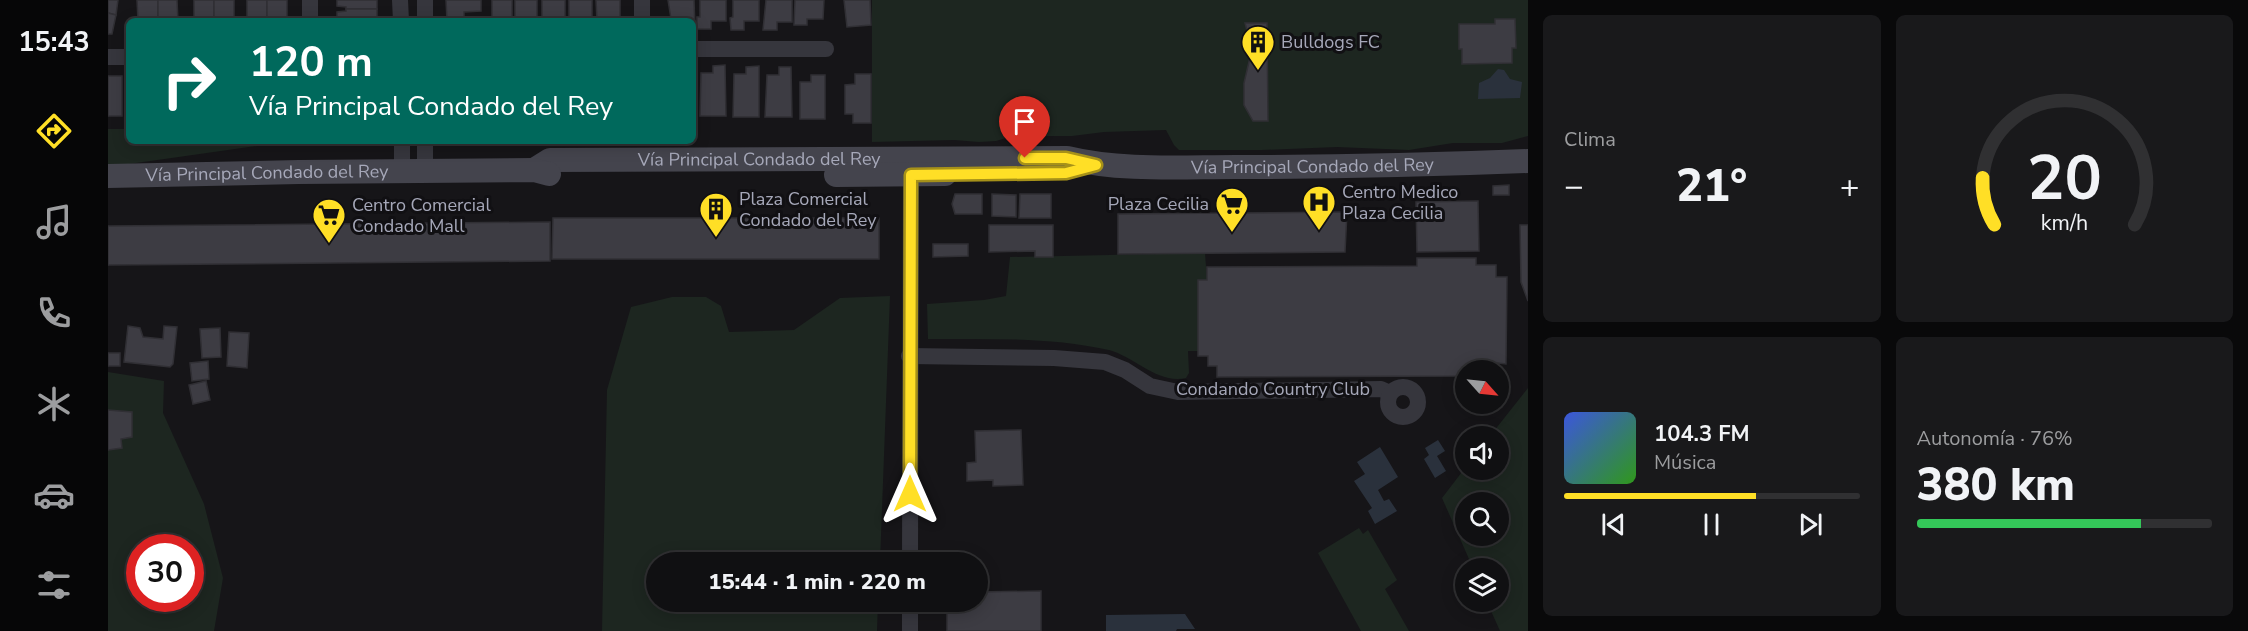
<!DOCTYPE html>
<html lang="es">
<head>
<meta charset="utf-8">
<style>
  body { margin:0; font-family:"Nunito Sans",sans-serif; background:#19191b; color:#f1f3f6; height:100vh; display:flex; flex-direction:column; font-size:22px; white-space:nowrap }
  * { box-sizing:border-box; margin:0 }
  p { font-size:20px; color:#9c9d9f }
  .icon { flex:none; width:33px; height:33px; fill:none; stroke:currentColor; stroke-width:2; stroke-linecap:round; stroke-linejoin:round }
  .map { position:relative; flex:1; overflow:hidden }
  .side { display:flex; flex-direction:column; gap:15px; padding:15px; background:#09090a; width:720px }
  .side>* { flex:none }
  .banner { position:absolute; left:18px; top:18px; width:570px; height:126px; border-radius:9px; box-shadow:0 3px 15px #0003,0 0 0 2px #303032; background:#00695c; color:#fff; overflow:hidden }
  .needle { width:39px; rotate:117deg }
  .buttons { position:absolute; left:1347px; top:360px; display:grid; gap:12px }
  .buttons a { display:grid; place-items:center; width:54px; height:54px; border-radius:50%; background:#101012; box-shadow:0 3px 15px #0003,0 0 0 2px #303032; font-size:30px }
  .speed { position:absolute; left:18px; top:534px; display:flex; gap:12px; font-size:30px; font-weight:700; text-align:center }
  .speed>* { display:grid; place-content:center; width:78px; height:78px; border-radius:50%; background:#101012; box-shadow:0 3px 15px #0003,0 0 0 2px #303032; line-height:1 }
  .speed .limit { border:9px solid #d22; background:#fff; color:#111 }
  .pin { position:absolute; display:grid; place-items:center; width:51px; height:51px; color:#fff; margin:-62px -26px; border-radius:50% 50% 50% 0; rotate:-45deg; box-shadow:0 0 6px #0007 }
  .pin .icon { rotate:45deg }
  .me { position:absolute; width:66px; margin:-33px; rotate:0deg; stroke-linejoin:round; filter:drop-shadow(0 0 4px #0008) }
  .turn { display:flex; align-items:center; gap:21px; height:126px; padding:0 24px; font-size:27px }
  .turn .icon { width:78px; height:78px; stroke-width:2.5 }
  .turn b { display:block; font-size:42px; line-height:51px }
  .big { font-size:45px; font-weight:800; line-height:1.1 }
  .side .card { flex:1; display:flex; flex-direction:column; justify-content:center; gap:9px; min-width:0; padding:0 21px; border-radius:9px; background:#19191b }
  .side .dial { align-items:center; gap:0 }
  .dial svg { height:156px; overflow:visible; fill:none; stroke:#303032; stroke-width:7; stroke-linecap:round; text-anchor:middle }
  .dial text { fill:#f1f3f6; stroke:none }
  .song { display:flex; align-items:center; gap:18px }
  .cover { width:72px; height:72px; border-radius:9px; background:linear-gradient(135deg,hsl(230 70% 55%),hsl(110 70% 35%)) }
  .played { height:6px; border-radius:3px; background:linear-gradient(90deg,#ffdf26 65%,#303032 65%) }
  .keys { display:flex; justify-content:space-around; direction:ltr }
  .heat { display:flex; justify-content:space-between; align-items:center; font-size:33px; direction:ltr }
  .charge { height:9px; border-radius:4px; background:linear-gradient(90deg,#34c759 76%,#303032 0) }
  .side .tiles { flex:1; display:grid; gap:15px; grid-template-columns:repeat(2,1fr) }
  .trip { position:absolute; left:538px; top:552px; width:342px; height:60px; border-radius:30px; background:#101012; box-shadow:0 3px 15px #0003,0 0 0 2px #303032; font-weight:800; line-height:60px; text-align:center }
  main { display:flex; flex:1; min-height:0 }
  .tabs { display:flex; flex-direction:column; width:108px; justify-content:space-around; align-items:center; background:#060607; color:#9c9d9f }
  .tabs .icon { width:42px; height:42px }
  .tabs .selected { color:#ffdf26 }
  .tabs b { font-size:27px; color:#f1f3f6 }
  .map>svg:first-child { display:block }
</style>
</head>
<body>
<main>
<nav class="tabs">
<b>15:43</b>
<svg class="icon selected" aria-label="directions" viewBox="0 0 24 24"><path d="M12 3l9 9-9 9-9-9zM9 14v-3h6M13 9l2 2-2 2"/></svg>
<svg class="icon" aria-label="music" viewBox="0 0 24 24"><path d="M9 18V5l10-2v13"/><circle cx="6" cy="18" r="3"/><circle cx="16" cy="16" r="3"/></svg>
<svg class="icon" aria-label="phone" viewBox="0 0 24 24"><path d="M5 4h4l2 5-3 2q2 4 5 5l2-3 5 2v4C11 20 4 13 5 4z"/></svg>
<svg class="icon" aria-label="climate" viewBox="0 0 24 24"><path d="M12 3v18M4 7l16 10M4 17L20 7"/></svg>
<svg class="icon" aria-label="car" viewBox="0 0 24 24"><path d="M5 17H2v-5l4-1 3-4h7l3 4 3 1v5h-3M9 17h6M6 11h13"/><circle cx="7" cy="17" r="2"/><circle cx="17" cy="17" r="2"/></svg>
<svg class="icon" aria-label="filters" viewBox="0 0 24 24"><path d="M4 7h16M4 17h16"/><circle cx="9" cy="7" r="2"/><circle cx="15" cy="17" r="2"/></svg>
</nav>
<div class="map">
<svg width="1420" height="631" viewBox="0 0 1420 631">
  <rect width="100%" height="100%" fill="#161518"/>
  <!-- green -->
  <g fill="#1d2620" fill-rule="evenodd">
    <polygon points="764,0 1420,0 1420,136 1394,143 1345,143 1301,150 1229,147 1153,150 1071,150 1066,145 1058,130 996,132 964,136 904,136 888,141 871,142 846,140 764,142"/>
    <polygon points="0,129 21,129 21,141 267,141 254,145 163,144 0,167"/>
    <path d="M 1097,253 L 1099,280 L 1090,280 L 1090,351 L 1080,351 L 1081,373 L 1078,378 C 1051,385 1025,356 1001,350 C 942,337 880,339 820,339 L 819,304 L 876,300 L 898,296 L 902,257 Z"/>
    <polygon points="782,296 772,562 549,562 549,602 770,602 769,631 494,631 499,390 523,307 564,297 598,297 613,306 621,332 686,330 732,298"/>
    <path d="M 0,372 L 56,381 L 55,413 L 96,504 L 115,578 L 106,631 L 0,631 ZM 32,548 L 82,548 L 82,598 L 32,598 Z"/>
    <path d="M 1420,388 L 1420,631 L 1392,631 L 1379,602 L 1390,602 L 1390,568 L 1365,568 L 1334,498 L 1357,468 L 1358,470 L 1390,470 L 1390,436 L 1382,436 ZM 1358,502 L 1390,502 L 1390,536 L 1358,536 Z"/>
    <polygon points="1251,528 1255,534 1260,530 1289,580 1277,589 1301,631 1253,631 1210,553"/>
  </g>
  <!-- water -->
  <g fill="#2a313c">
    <polygon points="1390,69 1396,70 1402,79 1414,82 1412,98 1370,99 1371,83 1382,78"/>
    <polygon points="1330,440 1337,451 1329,456 1338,471 1327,478 1316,459 1321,455 1317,448"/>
    <polygon points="1272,447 1290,477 1270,490 1276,501 1281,499 1289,511 1267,524 1260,511 1264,508 1246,481 1257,474 1249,462"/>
    <polygon points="1077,614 1087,629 1069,629 1068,631 998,631 998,615"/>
  </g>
  <!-- building -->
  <g fill="#3d3c43" stroke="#302f34" stroke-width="1.5">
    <polygon points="0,0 10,0 8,15 0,13"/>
    <polygon points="29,0 50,0 50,21 30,21"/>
    <polygon points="50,0 69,0 70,21 50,21"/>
    <rect x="86" y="0" width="20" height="21"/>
    <rect x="106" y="0" width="20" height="21"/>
    <rect x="139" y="0" width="20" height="21"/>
    <rect x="159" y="0" width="20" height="21"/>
    <polygon points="229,0 269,0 269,9 238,9 238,7 229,6"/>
    <polygon points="338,0 373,0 373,11 356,12 356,21 339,21"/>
    <rect x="384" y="0" width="20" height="21"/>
    <rect x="407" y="0" width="22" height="21"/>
    <rect x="434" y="0" width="23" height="21"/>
    <rect x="461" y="0" width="23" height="21"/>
    <polygon points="488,0 512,0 512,21 489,21"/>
    <polygon points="560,0 586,0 587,29 585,29 585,21 563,19"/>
    <polygon points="592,0 618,0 618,21 603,21 603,29 589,29 589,17 592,17"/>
    <polygon points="625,0 651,0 651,21 636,21 636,30 623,30 622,18 625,17"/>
    <polygon points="658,0 684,0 684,22 669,22 669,30 655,30"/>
    <polygon points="687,0 716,0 715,19 699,19 699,25 686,25"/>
    <polygon points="736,0 762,0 763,25 739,27"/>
    <polygon points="238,9 269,9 269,21 229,21 229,12 238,11"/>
    <polygon points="0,13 8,15 4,34 0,34"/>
    <polygon points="1387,19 1407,19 1408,48 1404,48 1404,63 1354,64 1354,49 1351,49 1351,24 1387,24"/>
    <polygon points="1137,23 1159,23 1160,121 1145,121 1136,105 1136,83 1144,49"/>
    <polygon points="617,65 618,116 592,116 593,73 605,73 605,66"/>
    <polygon points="651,66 651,117 625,117 626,74 638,74 638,67"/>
    <polygon points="671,67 683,67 684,117 657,117 659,75 671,75"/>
    <polygon points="747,74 763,74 763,123 745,123 745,114 737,114 737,85 747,84"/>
    <polygon points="703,75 717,75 717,119 692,119 692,82 703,82"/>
    <rect x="0" y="76" width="14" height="40"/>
    <polygon points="1401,185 1401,195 1385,195 1385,186"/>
    <polygon points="847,194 874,194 874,214 847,214 844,204"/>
    <polygon points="884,194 908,195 908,217 884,216"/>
    <polygon points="912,194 943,194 943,218 911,218"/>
    <polygon points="1118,201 1135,201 1134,213 1239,212 1237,252 1010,254 1010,214 1118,213"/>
    <polygon points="1370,201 1371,251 1309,252 1308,202"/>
    <polygon points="445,218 771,218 771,259 444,259"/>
    <polygon points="442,222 442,261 0,265 0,226"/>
    <polygon points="881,225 945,225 945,257 927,257 927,251 881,252"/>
    <polygon points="1412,225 1420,225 1420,301 1413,282"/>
    <polygon points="825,244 860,244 860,256 825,257"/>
    <polygon points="1309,258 1368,258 1368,265 1388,265 1388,277 1399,277 1398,364 1390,363 1390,370 1358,370 1358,376 1109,377 1109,366 1100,366 1100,356 1090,356 1090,280 1099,280 1099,267 1309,266"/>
    <polygon points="20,326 32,328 35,337 55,339 56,326 69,327 65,364 62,367 16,362"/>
    <polygon points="112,328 113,357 94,358 92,329"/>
    <polygon points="121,332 141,333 139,368 119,366"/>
    <rect x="0" y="353" width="12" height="13"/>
    <polygon points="100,361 101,379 84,381 82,363"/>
    <polygon points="98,381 102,400 85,404 81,385"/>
    <polygon points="0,410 24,412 24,437 13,439 14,448 0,450"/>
    <polygon points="913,430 915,485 885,486 885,480 859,481 859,463 868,462 867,431"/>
    <polygon points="933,591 933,631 839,631 839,602 870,602 870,592"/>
  </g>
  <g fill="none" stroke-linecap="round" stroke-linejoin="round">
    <!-- street -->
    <g stroke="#36363d" stroke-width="16">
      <polyline points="202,0 202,21"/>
      <polyline points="292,0 293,21"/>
      <polyline points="317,0 317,21"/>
      <polyline points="534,0 534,21"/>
      <polyline points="585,49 718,49"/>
      <polyline points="0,57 21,57"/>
      <polyline points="294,141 294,171"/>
      <polyline points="317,141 317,171"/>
      <polyline points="801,356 946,358 997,362 1017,370 1042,386 1070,392 1273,389 1282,393"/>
      <circle cx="1295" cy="402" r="15"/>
      <polyline points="802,562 803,175"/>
      <polyline points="802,602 802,631"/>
    </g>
    <!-- secondary -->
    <g stroke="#44444d" stroke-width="24">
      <path id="s1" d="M 426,170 L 442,160 L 959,158 C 1013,171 1071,167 1127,167 C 1225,167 1322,165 1420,161"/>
      <polyline points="728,175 837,174"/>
      <path id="s2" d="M 0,176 L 191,172 L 426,170 L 441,174"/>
    </g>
  </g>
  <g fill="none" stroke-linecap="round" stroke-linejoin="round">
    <defs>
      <polyline id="route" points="802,494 803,175 958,173 988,165 958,158 917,158"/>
    </defs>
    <!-- route casing -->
    <use href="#route" stroke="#a69119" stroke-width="15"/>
    <!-- route -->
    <use href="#route" stroke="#ffdf26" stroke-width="10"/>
  </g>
  <!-- icons -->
  <defs>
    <symbol id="building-pin" viewBox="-11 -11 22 30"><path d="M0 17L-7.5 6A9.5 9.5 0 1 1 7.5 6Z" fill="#ffdf26" stroke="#111013"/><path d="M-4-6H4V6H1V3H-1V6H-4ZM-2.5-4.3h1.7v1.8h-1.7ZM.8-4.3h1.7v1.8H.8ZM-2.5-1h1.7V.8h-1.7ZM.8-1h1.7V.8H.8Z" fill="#111"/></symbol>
    <symbol id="hospital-pin" viewBox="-11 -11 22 30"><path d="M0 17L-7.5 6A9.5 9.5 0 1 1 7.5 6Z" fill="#ffdf26" stroke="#111013"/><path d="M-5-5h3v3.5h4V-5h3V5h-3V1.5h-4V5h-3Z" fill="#111"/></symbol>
    <symbol id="supermarket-pin" viewBox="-11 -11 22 30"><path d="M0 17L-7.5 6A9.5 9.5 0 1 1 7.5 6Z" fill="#ffdf26" stroke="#111013"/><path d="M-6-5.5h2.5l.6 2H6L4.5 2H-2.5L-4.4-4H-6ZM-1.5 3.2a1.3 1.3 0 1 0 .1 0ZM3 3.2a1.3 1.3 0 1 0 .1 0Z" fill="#111"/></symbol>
  </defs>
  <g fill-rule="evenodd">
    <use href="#building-pin" x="1131" y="23" width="38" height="52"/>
    <use href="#hospital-pin" x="1192" y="183" width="38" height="52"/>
    <use href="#supermarket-pin" x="1105" y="185" width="38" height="52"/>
    <use href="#building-pin" x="589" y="190" width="38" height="52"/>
    <use href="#supermarket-pin" x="202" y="196" width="38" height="52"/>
  </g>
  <g text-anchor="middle" stroke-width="6" stroke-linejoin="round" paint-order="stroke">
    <!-- poi labels -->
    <g font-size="18" fill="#a6a8b9" stroke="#111013" text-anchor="start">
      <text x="1173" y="48">Bulldogs FC</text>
      <text x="1234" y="198">Centro Medico<tspan x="1234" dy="21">Plaza Cecilia</tspan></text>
      <text x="631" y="205">Plaza Comercial<tspan x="631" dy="21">Condado del Rey</tspan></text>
      <text x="1101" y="210" text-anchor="end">Plaza Cecilia</text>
      <text x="244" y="211">Centro Comercial<tspan x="244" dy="21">Condado Mall</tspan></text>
    </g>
    <!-- street labels -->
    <g font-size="18" fill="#a6a8b9" stroke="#111013">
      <text dy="6" stroke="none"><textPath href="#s1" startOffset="228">Vía Principal Condado del Rey</textPath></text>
      <text dy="6" stroke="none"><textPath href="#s1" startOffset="782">Vía Principal Condado del Rey</textPath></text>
      <text dy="6" stroke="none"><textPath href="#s2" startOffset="159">Vía Principal Condado del Rey</textPath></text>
      <text x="1165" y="395">Condando Country Club</text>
    </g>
  </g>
</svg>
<div class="buttons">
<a><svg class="needle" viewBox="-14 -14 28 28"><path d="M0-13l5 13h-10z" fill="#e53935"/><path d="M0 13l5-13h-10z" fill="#9c9d9f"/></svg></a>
<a><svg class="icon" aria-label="sound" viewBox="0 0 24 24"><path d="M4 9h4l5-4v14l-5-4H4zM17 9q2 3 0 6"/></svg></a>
<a><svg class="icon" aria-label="search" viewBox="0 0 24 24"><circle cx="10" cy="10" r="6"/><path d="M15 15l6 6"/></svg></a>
<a><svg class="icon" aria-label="layers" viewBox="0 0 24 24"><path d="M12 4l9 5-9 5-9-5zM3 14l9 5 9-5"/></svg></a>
</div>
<div class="speed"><div class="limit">30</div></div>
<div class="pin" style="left:917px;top:158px;background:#d93025"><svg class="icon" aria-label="arrive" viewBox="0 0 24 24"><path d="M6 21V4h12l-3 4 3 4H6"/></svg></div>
<svg class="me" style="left:802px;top:494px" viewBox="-20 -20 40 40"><path d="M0-17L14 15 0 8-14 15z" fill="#ffdf26" stroke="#fff" stroke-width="4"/></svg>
<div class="trip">15:44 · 1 min · 220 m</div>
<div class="banner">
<div class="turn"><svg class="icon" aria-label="right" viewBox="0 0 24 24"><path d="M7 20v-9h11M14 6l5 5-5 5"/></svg><div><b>120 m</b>Vía Principal Condado del Rey</div></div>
</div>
</div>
<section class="side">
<div class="tiles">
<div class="card"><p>Clima</p>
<div class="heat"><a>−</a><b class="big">21°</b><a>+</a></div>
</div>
<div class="card dial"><svg viewBox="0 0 100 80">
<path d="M14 69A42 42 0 1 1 86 69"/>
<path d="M14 69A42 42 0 0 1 8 45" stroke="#ffdf26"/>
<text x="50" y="56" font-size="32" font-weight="700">20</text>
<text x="50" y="72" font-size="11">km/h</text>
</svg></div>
<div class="card">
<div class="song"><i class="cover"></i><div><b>104.3 FM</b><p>Música</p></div></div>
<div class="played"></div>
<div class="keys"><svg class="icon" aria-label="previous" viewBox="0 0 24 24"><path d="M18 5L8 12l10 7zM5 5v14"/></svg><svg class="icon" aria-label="pause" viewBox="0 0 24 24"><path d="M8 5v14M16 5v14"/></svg><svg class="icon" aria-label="next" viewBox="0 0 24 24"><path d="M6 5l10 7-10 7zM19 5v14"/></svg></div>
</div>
<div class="card"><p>Autonomía · 76%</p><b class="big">380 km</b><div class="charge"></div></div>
</div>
</section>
</main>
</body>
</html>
